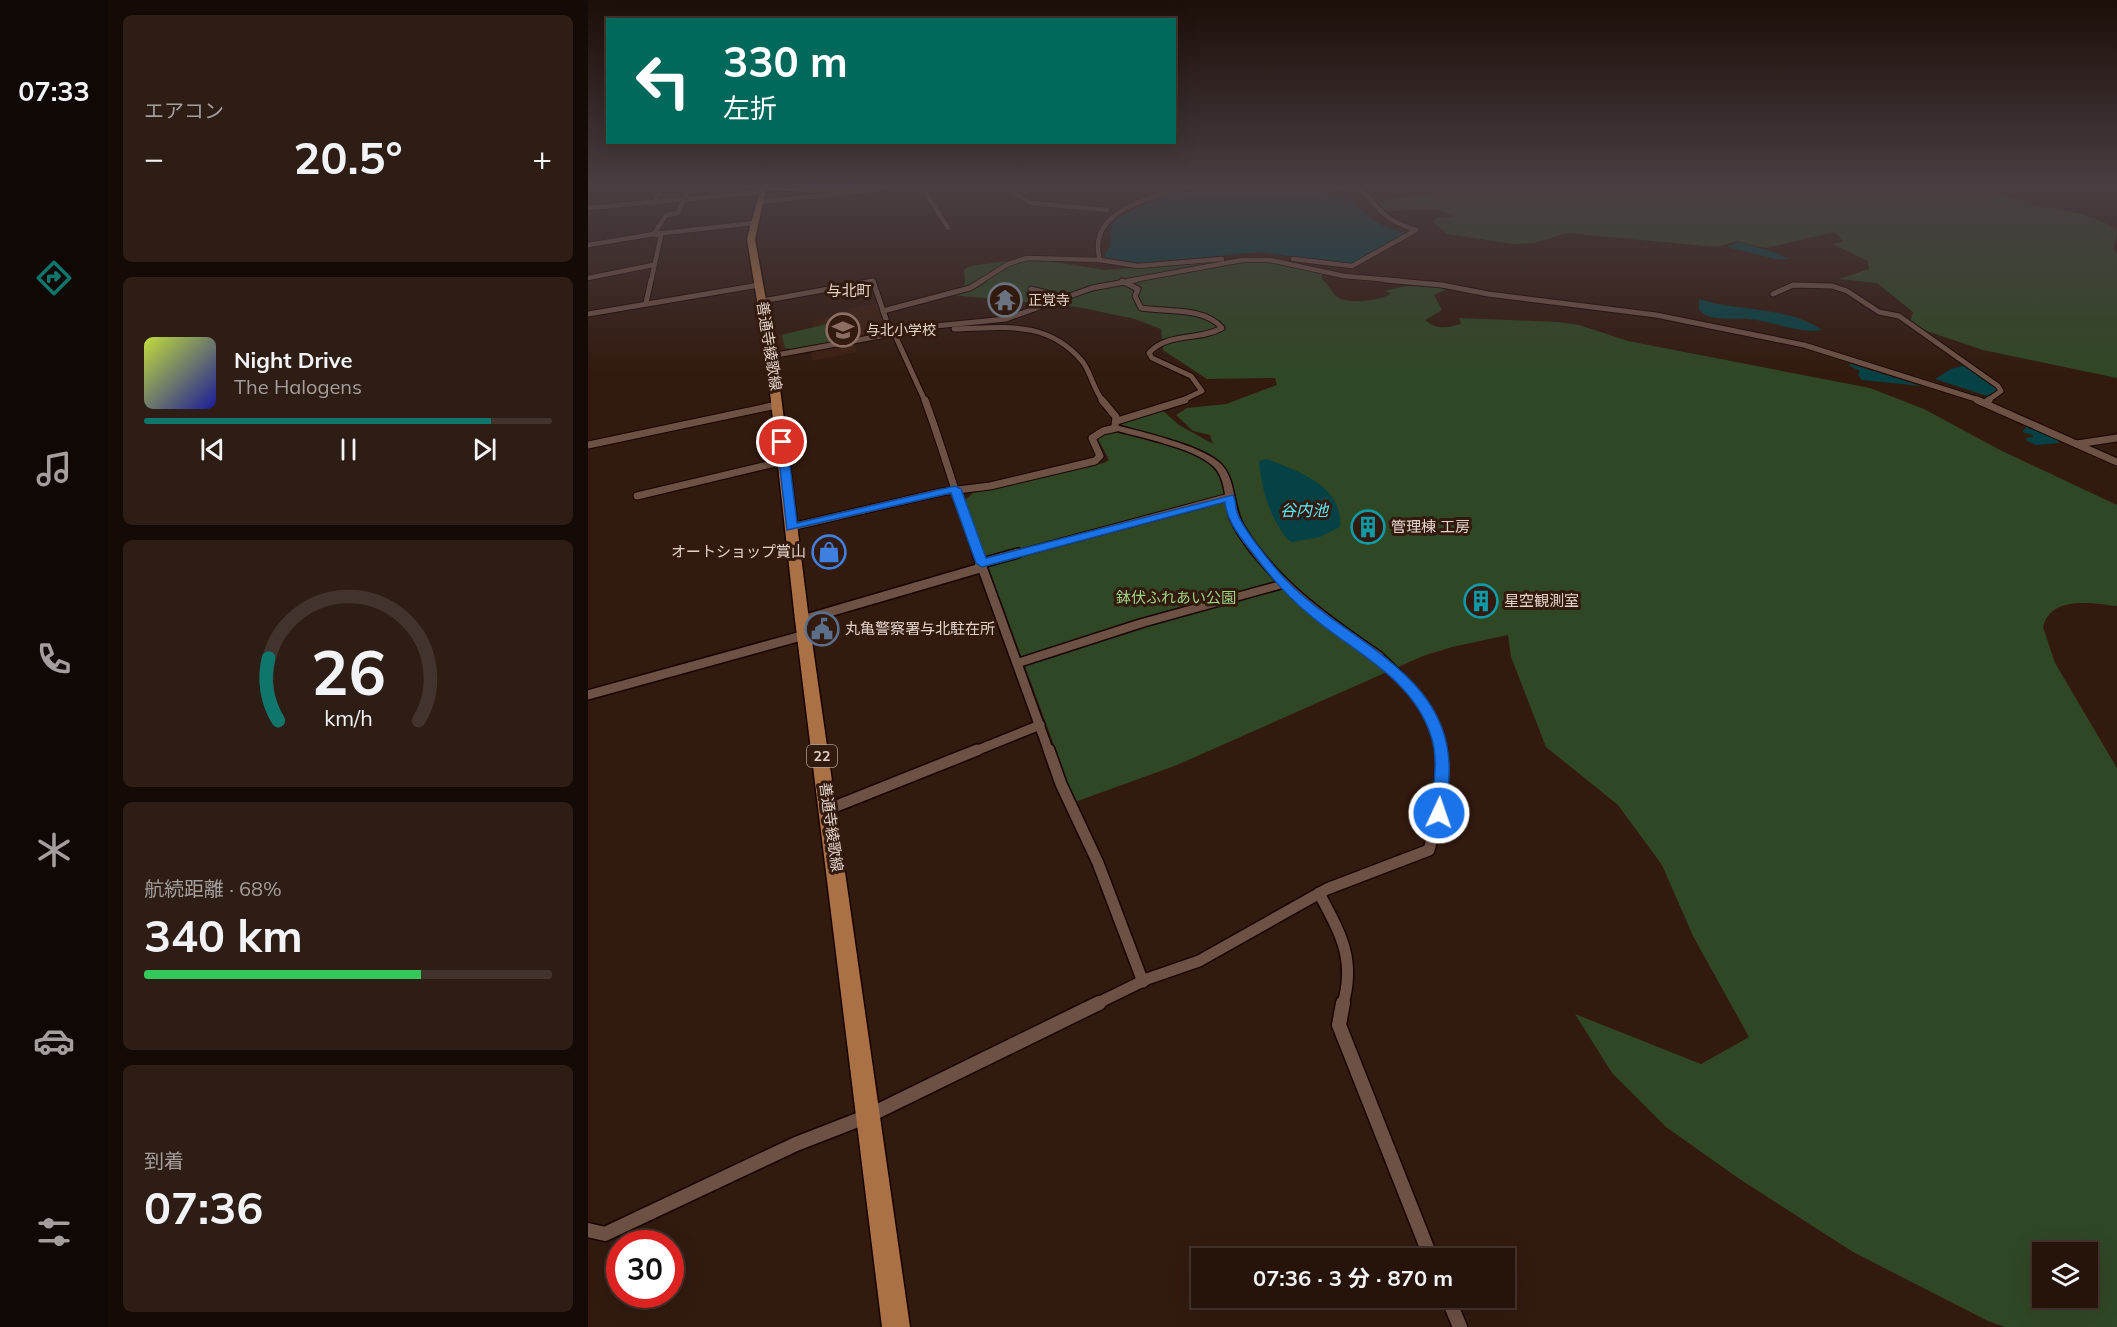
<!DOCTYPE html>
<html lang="ja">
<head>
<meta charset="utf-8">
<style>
  body { margin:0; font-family:Mulish,"Noto Sans JP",sans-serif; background:#2e1d14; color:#f1f3f6; height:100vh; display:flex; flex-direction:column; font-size:22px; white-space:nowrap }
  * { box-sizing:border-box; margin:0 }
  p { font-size:20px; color:#a49e9d }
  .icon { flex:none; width:33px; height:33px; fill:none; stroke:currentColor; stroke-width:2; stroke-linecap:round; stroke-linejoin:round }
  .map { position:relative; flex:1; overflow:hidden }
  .panel { display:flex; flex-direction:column; gap:15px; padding:15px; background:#150b06; width:480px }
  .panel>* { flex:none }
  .top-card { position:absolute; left:18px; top:18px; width:570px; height:126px; border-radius:0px; box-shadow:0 6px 24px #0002,0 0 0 2px #42332c; background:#00695c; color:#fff; overflow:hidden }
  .controls { position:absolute; left:1444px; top:1242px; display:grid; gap:12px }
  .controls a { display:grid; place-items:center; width:66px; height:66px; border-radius:0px; background:#26140b; box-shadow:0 6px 24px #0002,0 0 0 2px #42332c; font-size:30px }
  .speed { position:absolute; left:18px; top:1230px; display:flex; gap:12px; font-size:30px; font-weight:700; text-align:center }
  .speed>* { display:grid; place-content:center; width:78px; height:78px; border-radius:50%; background:#26140b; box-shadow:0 6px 24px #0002,0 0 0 2px #42332c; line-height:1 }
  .speed .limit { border:9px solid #d22; background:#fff; color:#111 }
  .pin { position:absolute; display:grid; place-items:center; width:51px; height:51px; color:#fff; margin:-26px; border:3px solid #fff; border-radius:50%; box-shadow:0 2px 6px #0007 }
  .me { position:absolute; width:66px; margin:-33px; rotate:3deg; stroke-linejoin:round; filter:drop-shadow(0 0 4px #0008) }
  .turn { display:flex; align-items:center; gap:21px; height:126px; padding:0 18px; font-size:27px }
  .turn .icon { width:78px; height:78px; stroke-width:2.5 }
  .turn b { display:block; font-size:42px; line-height:51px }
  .big { font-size:45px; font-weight:700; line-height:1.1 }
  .panel .widget { flex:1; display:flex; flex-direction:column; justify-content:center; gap:9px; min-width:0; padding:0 21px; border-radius:9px; background:#2e1d14 }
  .panel .dial { align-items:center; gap:0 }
  .dial svg { height:156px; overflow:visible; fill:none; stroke:#42332c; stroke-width:7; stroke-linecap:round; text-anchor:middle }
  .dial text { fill:#f1f3f6; stroke:none }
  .song { display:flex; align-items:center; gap:18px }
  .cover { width:72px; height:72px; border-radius:9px; background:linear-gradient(135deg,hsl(70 70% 55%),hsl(240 70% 35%)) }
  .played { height:6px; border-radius:3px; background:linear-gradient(90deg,#0f766e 85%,#42332c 85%) }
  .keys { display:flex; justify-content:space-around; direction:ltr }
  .heat { display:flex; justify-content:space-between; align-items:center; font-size:33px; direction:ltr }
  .charge { height:9px; border-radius:4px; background:linear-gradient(90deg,#34c759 68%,#42332c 0) }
  .trip { position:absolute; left:603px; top:1248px; width:324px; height:60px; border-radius:0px; background:#26140b; box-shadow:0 6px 24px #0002,0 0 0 2px #42332c; font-weight:700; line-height:60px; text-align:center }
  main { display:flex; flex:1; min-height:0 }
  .tabs { display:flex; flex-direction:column; width:108px; justify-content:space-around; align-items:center; background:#0f0804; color:#a49e9d }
  .tabs .icon { width:42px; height:42px }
  .tabs .current { color:#0f766e }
  .tabs b { font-size:27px; color:#f1f3f6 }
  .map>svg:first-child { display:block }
</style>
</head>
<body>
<main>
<nav class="tabs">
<b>07:33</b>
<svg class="icon current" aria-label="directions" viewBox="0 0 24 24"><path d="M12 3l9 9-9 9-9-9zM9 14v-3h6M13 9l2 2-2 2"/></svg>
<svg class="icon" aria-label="music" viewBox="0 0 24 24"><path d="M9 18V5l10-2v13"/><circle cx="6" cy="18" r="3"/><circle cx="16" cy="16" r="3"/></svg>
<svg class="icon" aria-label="phone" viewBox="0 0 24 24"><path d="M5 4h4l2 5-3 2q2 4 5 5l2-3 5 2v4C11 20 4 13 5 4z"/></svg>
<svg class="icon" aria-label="climate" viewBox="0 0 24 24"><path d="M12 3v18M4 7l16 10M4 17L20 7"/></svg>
<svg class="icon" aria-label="car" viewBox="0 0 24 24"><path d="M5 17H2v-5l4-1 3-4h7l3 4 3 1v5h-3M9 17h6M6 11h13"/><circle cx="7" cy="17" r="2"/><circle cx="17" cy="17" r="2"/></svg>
<svg class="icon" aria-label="filters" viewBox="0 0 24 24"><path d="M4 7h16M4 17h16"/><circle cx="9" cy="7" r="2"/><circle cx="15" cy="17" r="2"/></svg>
</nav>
<section class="panel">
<div class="widget"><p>エアコン</p>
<div class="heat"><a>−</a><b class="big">20.5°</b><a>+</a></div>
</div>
<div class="widget">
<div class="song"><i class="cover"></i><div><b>Night Drive</b><p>The Halogens</p></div></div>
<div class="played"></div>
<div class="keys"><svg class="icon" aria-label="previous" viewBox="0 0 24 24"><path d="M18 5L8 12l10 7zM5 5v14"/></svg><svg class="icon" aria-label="pause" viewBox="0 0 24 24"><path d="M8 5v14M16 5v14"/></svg><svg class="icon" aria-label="next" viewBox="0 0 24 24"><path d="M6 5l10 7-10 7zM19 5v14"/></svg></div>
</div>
<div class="widget dial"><svg viewBox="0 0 100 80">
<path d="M14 69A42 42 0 1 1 86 69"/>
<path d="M14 69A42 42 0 0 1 9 37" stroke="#0f766e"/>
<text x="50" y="56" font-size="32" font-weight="700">26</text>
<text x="50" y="72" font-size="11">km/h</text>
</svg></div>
<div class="widget"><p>航続距離 · 68%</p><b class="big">340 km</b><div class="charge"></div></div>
<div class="widget"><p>到着</p><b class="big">07:36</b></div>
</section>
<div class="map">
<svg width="1529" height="1327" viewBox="0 0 1529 1327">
  <rect width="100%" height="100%" fill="#321a0f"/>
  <!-- built -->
  <g fill="#3d1f11">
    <polygon points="292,303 300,333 193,353 187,352 185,335 225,328 224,321 261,314 260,309"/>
    <polygon points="266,342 269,352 224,361 223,350"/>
  </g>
  <!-- green -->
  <g fill="#304725" fill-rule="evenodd">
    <path d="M 856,187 L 1397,187 C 1437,211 1492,204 1529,230 L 1526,249 L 1529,253 L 1529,378 L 1395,350 L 1321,325 L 1325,312 L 1289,283 L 1251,279 L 1281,269 L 1280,261 L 1245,244 L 1255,241 L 1247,232 L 1178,248 L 1149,241 L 1129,247 L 979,233 L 946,243 L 925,244 L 859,234 L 845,222 L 850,218 L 865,217 C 851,204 817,212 798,211 L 791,203 C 808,196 845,197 856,187 Z"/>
    <path d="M 441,258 L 517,270 L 642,261 L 689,263 L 735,273 L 733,278 C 739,283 743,291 748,296 C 757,305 795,301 803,293 L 796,291 C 813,287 841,279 857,290 L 846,295 L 854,310 L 837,320 C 849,330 859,328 873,324 L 871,318 L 971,322 L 991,325 L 1040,341 L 1282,388 L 1336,409 L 1412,450 L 1529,505 L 1529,606 C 1504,603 1463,595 1455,627 L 1467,663 L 1529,768 L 1529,1327 L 1417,1327 L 1400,1321 L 1265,1252 L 1150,1178 L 1078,1127 L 1024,1073 L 987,1014 L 1113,1064 L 1161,1037 L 1105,936 L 1074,865 L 1030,805 L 958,747 L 923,657 L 920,635 L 864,647 L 835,656 L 589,765 L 487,802 L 376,501 L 385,493 L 516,463 L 521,460 L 510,439 L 542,419 L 574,410 L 591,425 L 625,444 L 622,435 L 605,431 L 588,415 L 599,408 L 638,404 L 689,385 L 687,378 L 619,379 L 575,350 L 573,329 L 547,319 L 490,307 L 363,295 L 377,284 L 376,270 L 382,266 ZM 1455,1252 L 1500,1252 L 1500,1298 L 1455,1298 Z"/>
    <polygon points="250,321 255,340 204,349 197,348 194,335"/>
  </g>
  <!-- water -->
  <g fill="#064245">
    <path d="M 612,187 L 725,187 L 740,197 C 765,194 774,213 790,223 C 799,228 809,230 818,233 L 767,263 L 757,264 L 671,252 L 553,263 L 519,258 L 517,255 L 522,245 L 524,222 L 561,201 Z"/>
    <polygon points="1150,242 1189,253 1200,259 1187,259 1139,247"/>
    <path d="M 1111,299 C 1150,312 1199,306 1234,330 C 1210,334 1183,320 1159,319 C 1146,318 1118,322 1111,309 Z"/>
    <polygon points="1263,364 1333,386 1274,380 1270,375 1272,371 1260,365"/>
    <polygon points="1378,365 1411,390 1399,396 1347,379 1363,369"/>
    <polygon points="1440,425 1469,439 1472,443 1449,445 1439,441 1438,438 1445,437 1445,435 1434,432"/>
    <path d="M 678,459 C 710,470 756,487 752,527 L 732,537 L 704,542 L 700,540 C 681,516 674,491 671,461 Z"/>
  </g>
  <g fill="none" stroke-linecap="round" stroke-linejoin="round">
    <defs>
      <g id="minor-far5">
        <polyline points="334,187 360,228"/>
        <polyline points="418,187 442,203 519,210"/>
        <polyline points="729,187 740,191 754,187"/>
        <polyline points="68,200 73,187"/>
        <polyline points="172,202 291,190"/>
        <polyline points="0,208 175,192"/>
        <polyline points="66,234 78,215 90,213 102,187"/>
        <polyline points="0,245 66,234 166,223"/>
        <path d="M 705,259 L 764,266 L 828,230 C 815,226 802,221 793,211 C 782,201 782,195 768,187"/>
        <path d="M 512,260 C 497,210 567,196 601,187"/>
        <polyline points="0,278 65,265"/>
        <polyline points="63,281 73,236 66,234"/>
        <polyline points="283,281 285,281"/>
        <polyline points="393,281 420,264 439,258 512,260 550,266 634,259"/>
        <polyline points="540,281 654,260 682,260 756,276 814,281"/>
      </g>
      <g id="minor-far4">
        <polyline points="798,280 854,285 900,294 1068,315 1216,345 1394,401"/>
        <path d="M 534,281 L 550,289 L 547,296 L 553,308 C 578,312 617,307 634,328 C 611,341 579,332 561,353 L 564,358 L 603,376 L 614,391 L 593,401"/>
        <polyline points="443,289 474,297"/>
        <polyline points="1185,294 1205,285 1244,286 1259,291 1291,312 1311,316 1410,386 1413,391 1399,401"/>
        <polyline points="174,301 285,281 302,331 306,333 337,401"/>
        <polyline points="58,303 63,280"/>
        <polyline points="295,311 382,288 395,280"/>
        <polyline points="0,314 171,285"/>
        <path d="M 366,329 C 415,328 458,319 494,361 C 503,372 505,389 515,401"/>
        <polyline points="183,356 347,326 418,319 504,288 548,280"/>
      </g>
      <g id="minor-far3">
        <path d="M 337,400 C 356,451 370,503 389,555"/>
        <polyline points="514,400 528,417 527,425"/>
        <polyline points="1389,400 1529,462"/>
        <polyline points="1397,403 1401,400"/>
        <polyline points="529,421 597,400"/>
        <polyline points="1489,444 1529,438"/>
        <polyline points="0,445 189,405"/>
        <polyline points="49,496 196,461"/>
        <polyline points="203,527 353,492 402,486 507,461 512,456 504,438 515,431 528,428"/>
        <polyline points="425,555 641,497"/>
      </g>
      <g id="minor-far2">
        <polyline points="389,553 461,752"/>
        <polyline points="214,620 389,569 394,563 430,553"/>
        <path d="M 790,656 C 819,682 849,712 854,752"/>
        <polyline points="0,695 217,635"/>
        <polyline points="385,752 452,725"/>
      </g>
      <g id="minor-far1">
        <polyline points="461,750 473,784 510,863 555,982"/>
        <polyline points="241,809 389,750"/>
        <path d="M 731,893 C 752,933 768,958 755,1004"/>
        <polyline points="508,1004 559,979 611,961 739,889 841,850 850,817 854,750"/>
      </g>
      <g id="minor">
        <polyline points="755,1003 751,1025 843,1258"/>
        <polyline points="0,1230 17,1234 208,1144 280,1116 511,1003"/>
        <polyline points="860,1298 872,1327"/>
      </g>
      <path id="tertiary" d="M 528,425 C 554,432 612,445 632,463 C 649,479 644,507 656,526 C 689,581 743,618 794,653 L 796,656 L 794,659 C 779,663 709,601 695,588 L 558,626 L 434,666 L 426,666 L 424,663 L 426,660 L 550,620 L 689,582 C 672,564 652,542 642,519 C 636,502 639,479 625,466 C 606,448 551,437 525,430 L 524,428 Z"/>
      <polygon id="primary" points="150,187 252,189 321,187 252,193 178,190 167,239 188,356 221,620 322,1327 294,1327 207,620 178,356 159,239 172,190"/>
    </defs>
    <!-- minor-far5 casing -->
    <use href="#minor-far5" stroke="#190400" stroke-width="6"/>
    <!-- minor-far4 casing -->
    <use href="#minor-far4" stroke="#190400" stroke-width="7"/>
    <!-- minor-far3 casing -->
    <use href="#minor-far3" stroke="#190400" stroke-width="9"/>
    <!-- minor-far2 casing -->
    <use href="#minor-far2" stroke="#190400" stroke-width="12"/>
    <!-- minor-far1 casing -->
    <use href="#minor-far1" stroke="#190400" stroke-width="14"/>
    <!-- minor casing -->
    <use href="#minor" stroke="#190400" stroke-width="17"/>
    <!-- tertiary casing -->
    <use href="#tertiary" stroke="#190400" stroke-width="3"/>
    <!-- primary casing -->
    <use href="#primary" stroke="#190400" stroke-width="3"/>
    <!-- minor-far5 -->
    <use href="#minor-far5" stroke="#6d5145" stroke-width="4.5"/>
    <!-- minor-far4 -->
    <use href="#minor-far4" stroke="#6d5145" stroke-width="5"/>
    <!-- minor-far3 -->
    <use href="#minor-far3" stroke="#6d5145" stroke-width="7"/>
    <!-- minor-far2 -->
    <use href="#minor-far2" stroke="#6d5145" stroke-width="9"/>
    <!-- minor-far1 -->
    <use href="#minor-far1" stroke="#6d5145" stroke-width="11"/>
    <!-- minor -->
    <use href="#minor" stroke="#6d5145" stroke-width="14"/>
    <!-- tertiary -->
    <use href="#tertiary" fill="#6d5145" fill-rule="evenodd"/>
    <!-- primary -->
    <use href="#primary" fill="#aa7146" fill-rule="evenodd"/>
  </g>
  <!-- sky -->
  <linearGradient id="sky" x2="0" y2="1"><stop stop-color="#1c0e08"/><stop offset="0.5" stop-color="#493e42"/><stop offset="1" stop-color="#493e42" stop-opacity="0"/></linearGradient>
  <rect width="1529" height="373" fill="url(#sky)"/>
  <!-- route -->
  <path fill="#1a73e8" stroke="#114b97" stroke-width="1.5" d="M 194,439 L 199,442 L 209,523 L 367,486 L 373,489 L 398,558 L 645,495 C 648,500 647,506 649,512 C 653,527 688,570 700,582 C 760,643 867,675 861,777 C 860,789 862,806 857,817 L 845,817 L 843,813 C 845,788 851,759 843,736 C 825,678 765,652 723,616 C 701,598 684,579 667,556 C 654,539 639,523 637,502 L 394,567 L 388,563 L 363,493 L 199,530 L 189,442 Z"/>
  <!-- icons -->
  <defs>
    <symbol id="temple-ring" viewBox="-11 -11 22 22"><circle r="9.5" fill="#321a0f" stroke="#6b7280" stroke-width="1.5"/><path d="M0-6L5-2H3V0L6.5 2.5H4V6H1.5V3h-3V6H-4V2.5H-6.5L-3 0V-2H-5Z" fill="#6b7280"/></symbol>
    <symbol id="school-ring" viewBox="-11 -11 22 22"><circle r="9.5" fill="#321a0f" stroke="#8d6e63" stroke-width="1.5"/><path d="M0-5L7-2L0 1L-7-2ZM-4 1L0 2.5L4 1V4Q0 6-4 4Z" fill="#8d6e63"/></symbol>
    <symbol id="building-ring" viewBox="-11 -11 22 22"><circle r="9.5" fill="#321a0f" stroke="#0f9aa8" stroke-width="1.5"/><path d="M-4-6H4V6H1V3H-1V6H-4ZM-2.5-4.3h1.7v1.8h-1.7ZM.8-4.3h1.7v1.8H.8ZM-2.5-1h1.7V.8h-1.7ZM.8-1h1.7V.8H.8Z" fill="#0f9aa8"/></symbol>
    <symbol id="shop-ring" viewBox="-11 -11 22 22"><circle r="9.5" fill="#321a0f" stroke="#3f7fe0" stroke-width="1.5"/><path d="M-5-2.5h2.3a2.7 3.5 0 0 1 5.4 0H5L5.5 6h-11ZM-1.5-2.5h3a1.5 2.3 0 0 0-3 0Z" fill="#3f7fe0"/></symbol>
    <symbol id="civic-ring" viewBox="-11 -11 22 22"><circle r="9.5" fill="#321a0f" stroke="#5c6f8a" stroke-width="1.5"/><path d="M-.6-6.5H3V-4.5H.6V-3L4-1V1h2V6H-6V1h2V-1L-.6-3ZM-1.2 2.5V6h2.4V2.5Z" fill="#5c6f8a"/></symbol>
  </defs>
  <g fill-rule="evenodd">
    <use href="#temple-ring" x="398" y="281" width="38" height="38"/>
    <use href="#school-ring" x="236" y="311" width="38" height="38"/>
    <use href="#building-ring" x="761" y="508" width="38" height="38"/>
    <use href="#shop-ring" x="222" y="533" width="38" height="38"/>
    <use href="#building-ring" x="874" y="582" width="38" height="38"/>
    <use href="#civic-ring" x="215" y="610" width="38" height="38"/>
  </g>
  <g text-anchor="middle" stroke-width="6" stroke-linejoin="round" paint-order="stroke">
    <!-- far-poi labels -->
    <g font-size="14" fill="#e2d2ca" stroke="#321a0f" text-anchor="start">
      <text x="440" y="305">正覚寺</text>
      <text x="278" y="335">与北小学校</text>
    </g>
    <!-- shield labels -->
    <rect fill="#321a0f" stroke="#ad9b92" stroke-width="1.5" x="219" y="745" width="30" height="22" rx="4.5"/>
    <g font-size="14" font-weight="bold" fill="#e2d2ca">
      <text x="234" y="761">22</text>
    </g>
    <!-- far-quarter labels -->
    <g font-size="15" fill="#e2d2ca" stroke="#321a0f">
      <text x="261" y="296">与北町</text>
    </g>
    <!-- street labels -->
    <g font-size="15" fill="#e2d2ca" stroke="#321a0f">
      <text transform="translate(181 346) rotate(81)" y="5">善通寺綾歌線</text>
      <text transform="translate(243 827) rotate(82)" y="5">善通寺綾歌線</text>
    </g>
    <!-- poi labels -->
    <g font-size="15" fill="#e2d2ca" stroke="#321a0f" text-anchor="start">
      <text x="803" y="532">管理棟 工房</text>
      <text x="218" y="557" text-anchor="end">オートショップ賞山</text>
      <text x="916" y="606">星空観測室</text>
      <text x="257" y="634">丸亀警察署与北駐在所</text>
    </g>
    <!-- park labels -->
    <g font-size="15" fill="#9ed483" stroke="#321a0f">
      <text x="588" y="603">鉢伏ふれあい公園</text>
    </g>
    <!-- water labels -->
    <g font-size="16" font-style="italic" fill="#5becf5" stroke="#321a0f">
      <text x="716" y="516">谷内池</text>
    </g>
  </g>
</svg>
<div class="controls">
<a><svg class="icon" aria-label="layers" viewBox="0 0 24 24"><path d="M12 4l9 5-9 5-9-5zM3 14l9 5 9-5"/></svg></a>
</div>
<div class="speed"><div class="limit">30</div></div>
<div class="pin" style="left:194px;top:442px;background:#d93025"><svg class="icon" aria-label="arrive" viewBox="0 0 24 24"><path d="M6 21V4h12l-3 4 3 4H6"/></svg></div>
<svg class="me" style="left:851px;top:813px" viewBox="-20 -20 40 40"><circle r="17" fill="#1a73e8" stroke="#fff" stroke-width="3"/><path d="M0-11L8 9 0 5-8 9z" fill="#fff"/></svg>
<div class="trip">07:36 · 3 分 · 870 m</div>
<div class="top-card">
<div class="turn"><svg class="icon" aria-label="left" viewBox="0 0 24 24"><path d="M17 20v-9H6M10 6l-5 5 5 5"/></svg><div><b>330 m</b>左折</div></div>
</div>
</div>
</main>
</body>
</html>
